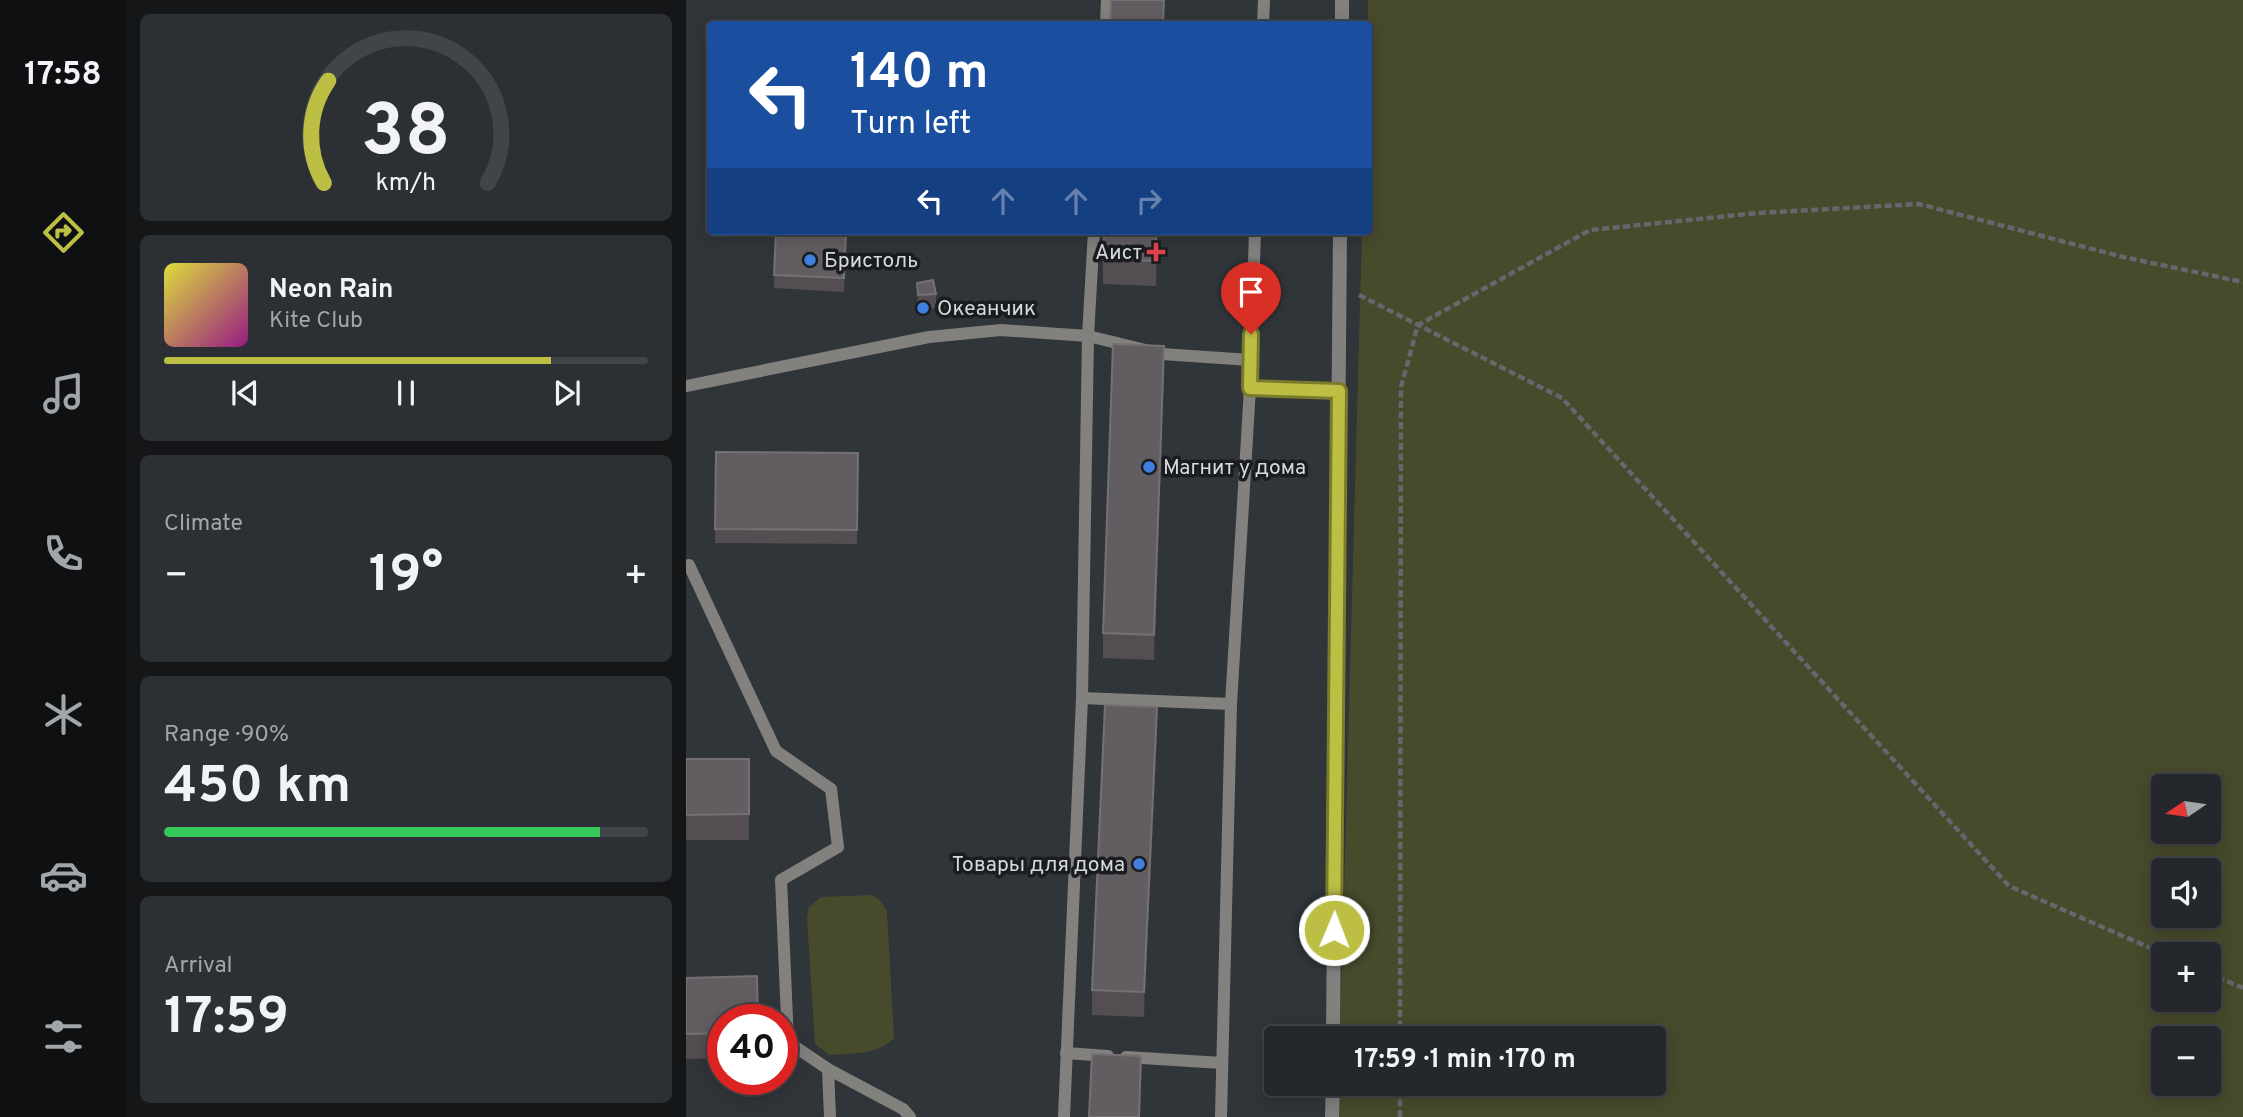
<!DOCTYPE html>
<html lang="en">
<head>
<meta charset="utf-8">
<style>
  body { margin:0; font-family:Overpass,sans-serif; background:#2c3034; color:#f1f3f6; height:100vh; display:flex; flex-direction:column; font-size:26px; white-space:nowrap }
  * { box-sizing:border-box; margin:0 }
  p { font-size:23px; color:#a3a6a9 }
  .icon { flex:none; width:38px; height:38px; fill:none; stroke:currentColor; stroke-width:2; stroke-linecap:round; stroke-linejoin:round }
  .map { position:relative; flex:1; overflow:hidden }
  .sheet { display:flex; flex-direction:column; gap:14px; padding:14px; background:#141618; width:560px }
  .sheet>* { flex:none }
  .guide { position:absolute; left:21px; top:21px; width:665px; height:214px; border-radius:7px; box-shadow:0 4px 18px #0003,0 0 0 2px #414448; background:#1a4fa0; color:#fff; overflow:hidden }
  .needle { width:46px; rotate:257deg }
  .controls { position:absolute; left:1465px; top:774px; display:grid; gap:14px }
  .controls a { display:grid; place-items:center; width:70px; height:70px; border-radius:7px; background:#24282c; box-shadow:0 4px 18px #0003,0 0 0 2px #414448; font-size:35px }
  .speed { position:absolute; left:21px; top:1004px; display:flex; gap:14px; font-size:35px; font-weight:700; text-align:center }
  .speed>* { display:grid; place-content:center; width:91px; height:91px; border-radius:50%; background:#24282c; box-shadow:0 4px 18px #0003,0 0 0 2px #414448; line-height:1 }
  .speed .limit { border:10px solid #d22; background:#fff; color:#111 }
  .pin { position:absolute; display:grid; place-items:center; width:60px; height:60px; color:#fff; margin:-72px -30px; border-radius:50% 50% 50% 0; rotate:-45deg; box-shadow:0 0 7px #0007 }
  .pin .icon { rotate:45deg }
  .me { position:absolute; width:77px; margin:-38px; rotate:1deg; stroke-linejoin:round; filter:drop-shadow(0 0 5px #0008) }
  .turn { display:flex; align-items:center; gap:24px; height:147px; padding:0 28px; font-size:32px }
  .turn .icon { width:91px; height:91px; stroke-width:2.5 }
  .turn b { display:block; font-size:49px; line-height:60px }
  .lanes { display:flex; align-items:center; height:66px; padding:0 28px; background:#0003; justify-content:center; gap:35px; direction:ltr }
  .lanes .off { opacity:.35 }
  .big { font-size:52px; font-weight:700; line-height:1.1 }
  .sheet .card { flex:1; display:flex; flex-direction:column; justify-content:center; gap:10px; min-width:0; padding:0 24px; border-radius:10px; background:#2c3034 }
  .sheet .dial { align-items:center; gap:0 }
  .dial svg { height:182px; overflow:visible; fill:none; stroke:#414448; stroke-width:7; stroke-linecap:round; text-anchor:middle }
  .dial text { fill:#f1f3f6; stroke:none }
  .song { display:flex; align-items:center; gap:21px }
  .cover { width:84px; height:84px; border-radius:10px; background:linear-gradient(135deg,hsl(60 70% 55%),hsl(310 70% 35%)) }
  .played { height:7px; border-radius:4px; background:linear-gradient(90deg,#bcbf44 80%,#414448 80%) }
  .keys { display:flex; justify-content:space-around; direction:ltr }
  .heat { display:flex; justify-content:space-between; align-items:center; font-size:38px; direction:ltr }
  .charge { height:10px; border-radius:5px; background:linear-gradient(90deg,#34c759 90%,#414448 0) }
  .trip { position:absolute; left:578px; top:1026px; width:402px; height:70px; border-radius:7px; background:#24282c; box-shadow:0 4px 18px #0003,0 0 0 2px #414448; font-weight:700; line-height:70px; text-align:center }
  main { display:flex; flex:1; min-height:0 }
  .dock { display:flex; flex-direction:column; width:126px; justify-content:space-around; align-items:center; background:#0e1012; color:#a3a6a9 }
  .dock .icon { width:49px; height:49px }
  .dock .current { color:#bcbf44 }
  .dock b { font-size:32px; color:#f1f3f6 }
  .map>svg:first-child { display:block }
</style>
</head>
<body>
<main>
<nav class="dock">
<b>17:58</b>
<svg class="icon current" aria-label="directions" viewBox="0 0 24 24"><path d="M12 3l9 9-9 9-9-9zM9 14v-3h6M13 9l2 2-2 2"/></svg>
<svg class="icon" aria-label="music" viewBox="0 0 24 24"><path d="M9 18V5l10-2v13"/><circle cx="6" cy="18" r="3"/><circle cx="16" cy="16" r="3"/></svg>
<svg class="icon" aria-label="phone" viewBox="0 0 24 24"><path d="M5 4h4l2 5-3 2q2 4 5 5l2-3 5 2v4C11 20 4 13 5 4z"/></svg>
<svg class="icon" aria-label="climate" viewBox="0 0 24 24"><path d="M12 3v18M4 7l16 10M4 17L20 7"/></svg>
<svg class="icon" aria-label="car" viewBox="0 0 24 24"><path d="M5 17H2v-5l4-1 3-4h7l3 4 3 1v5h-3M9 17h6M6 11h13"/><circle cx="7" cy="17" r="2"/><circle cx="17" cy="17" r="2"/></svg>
<svg class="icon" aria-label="filters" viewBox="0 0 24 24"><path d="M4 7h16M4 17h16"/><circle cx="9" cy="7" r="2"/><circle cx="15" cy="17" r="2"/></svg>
</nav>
<section class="sheet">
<div class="card dial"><svg viewBox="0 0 100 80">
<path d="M14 69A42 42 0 1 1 86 69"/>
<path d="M14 69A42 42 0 0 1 16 24" stroke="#bcbf44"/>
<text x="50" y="56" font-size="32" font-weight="700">38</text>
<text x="50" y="72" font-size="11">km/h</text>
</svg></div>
<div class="card">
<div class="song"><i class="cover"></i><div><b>Neon Rain</b><p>Kite Club</p></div></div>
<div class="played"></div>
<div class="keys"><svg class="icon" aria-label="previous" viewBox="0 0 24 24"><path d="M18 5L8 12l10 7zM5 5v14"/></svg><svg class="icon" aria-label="pause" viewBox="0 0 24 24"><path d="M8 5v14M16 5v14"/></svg><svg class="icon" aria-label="next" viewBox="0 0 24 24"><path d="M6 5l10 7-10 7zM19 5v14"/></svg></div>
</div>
<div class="card"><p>Climate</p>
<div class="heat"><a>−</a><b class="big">19°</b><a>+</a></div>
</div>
<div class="card"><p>Range · 90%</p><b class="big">450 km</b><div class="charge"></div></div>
<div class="card"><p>Arrival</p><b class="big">17:59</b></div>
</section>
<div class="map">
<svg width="1557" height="1117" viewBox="0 0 1557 1117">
  <rect width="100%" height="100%" fill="#30353a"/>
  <!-- green -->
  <g fill="#484a2c" fill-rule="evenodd">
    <path d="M 682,0 L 1557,0 L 1557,1117 L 652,1117 L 653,1083 L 968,1083 L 968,1038 L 654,1038 L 676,231 L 682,231 ZM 1477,786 L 1522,786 L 1522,831 L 1477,831 ZM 1477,870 L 1522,870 L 1522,915 L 1477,915 ZM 1477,954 L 1522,954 L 1522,999 L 1477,999 ZM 1477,1038 L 1522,1038 L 1522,1083 L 1477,1083 Z"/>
    <path d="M 185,895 L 193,899 L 201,911 L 208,1038 C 191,1056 166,1053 143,1055 L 129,1044 L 121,919 L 123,907 L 135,897 Z"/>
  </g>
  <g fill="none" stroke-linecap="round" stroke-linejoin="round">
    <!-- path -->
    <g stroke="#64686d" stroke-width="4.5" stroke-dasharray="7 3.5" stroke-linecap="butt">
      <polyline points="673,295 876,398 1323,886 1478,954"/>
      <polyline points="1522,973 1557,988"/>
      <polyline points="714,1038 715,387 732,325 904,230 1072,213 1233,204 1437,257 1557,282"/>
      <polyline points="714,1117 714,1083"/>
    </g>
    <!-- service -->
    <g stroke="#83817e" stroke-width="12">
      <polyline points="420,24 421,0"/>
      <polyline points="577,24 578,0"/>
      <polyline points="0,386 243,337 315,330 402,336 476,354 564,360"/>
      <polyline points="564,388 653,391"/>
      <polyline points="3,565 90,751 145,789 152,847 95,880 102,1042 142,1069 144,1117"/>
      <polyline points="396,698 545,704"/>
      <polyline points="380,1053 422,1056"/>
      <polyline points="440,1057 536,1063"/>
      <polyline points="142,1069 217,1109 224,1117"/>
      <polyline points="378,1117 396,698 402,336 408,231"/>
      <polyline points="535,1117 545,704 564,388 569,231"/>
    </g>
    <!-- tertiary -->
    <g stroke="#83817e" stroke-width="14">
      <polyline points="656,24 656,0"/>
      <polyline points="647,1038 654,231"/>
      <polyline points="646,1117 647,1083"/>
    </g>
  </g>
  <!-- wall -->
  <g fill="#544e52">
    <polygon points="90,231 161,231 158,292 88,288"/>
    <polygon points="471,231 470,286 417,284 417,259"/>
    <polygon points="231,283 250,294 250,308 232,309"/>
    <polygon points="478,371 468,660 417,658 417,633"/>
    <polygon points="30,452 172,453 171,544 29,543"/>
    <polygon points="471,732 458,1017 406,1015 406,990"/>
    <rect x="0" y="759" width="63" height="81"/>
    <polygon points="0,978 37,1020 37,1058 0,1059"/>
  </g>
  <!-- shaded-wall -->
  <g fill="#403d42">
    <polygon points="470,231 471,231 470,286"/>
    <polygon points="478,346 478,371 468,660 468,635"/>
    <polygon points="471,707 471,732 458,1017 458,992"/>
    <polygon points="455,1056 454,1117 453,1117"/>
  </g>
  <!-- building -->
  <g fill="#625d60" stroke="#747074" stroke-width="2">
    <polygon points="425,0 478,0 477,24 424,24"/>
    <polygon points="90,231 160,231 158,278 88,275"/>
    <polygon points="418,231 470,231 470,261 417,259"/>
    <polygon points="247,280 250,294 232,295 231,283"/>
    <polygon points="427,344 478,346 468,635 417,633"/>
    <polygon points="30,452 172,453 171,530 29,529"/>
    <polygon points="419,705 471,707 458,992 406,990"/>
    <polygon points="0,759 63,759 63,814 0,815"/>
    <polygon points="71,976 72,1020 37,1020 37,1033 0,1034 0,978"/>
    <polygon points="406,1054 455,1056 453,1117 403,1117"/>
  </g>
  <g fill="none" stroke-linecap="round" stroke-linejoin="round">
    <defs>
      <polyline id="route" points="565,334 564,388 653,391 648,930"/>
    </defs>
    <!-- route casing -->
    <use href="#route" stroke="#7a7c2c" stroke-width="18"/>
    <!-- route -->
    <use href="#route" stroke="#bcbf44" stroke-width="12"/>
  </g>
  <!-- markers -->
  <path fill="#e0444e" stroke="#1a1c1f" stroke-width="2.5" d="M466.5 241.5h7v7h7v7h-7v7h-7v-7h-7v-7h7z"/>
  <g fill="#3f7fe0" stroke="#1a1c1f" stroke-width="2.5">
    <circle cx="124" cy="260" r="7"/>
    <circle cx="237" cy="308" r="7"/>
    <circle cx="463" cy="467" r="7"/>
    <circle cx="453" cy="864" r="7"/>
  </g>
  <g text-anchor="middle" stroke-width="7" stroke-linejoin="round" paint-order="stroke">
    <!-- poi labels -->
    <g font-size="21" fill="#d7dadd" stroke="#1a1c1f" text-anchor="start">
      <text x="456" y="259" text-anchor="end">Аист</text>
      <text x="138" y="267">Бристоль</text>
      <text x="251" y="315">Океанчик</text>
      <text x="477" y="474">Магнит у дома</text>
      <text x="439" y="871" text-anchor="end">Товары для дома</text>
    </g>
  </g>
</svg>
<div class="controls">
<a><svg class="needle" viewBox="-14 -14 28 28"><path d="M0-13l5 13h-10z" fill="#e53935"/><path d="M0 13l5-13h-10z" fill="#a3a6a9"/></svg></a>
<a><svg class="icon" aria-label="sound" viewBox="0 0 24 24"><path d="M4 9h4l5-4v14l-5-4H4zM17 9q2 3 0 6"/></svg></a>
<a>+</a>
<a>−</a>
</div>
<div class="speed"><div class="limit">40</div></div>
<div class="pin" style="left:565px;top:334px;background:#d93025"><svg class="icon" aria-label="arrive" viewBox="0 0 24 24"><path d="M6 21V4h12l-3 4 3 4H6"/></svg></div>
<svg class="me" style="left:648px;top:930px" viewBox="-20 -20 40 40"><circle r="17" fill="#bcbf44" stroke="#fff" stroke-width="3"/><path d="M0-11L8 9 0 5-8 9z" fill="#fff"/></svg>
<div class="trip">17:59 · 1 min · 170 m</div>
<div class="guide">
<div class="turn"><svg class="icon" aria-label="left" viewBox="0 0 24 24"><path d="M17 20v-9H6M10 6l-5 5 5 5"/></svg><div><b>140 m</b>Turn left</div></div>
<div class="lanes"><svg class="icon" aria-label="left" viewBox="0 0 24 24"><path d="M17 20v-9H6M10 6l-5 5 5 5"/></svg><svg class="icon off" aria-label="ahead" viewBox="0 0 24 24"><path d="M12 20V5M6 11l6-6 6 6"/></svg><svg class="icon off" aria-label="ahead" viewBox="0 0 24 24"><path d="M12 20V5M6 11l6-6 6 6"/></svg><svg class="icon off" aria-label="right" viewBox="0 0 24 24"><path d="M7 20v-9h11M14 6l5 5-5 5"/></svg></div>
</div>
</div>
</main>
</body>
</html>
